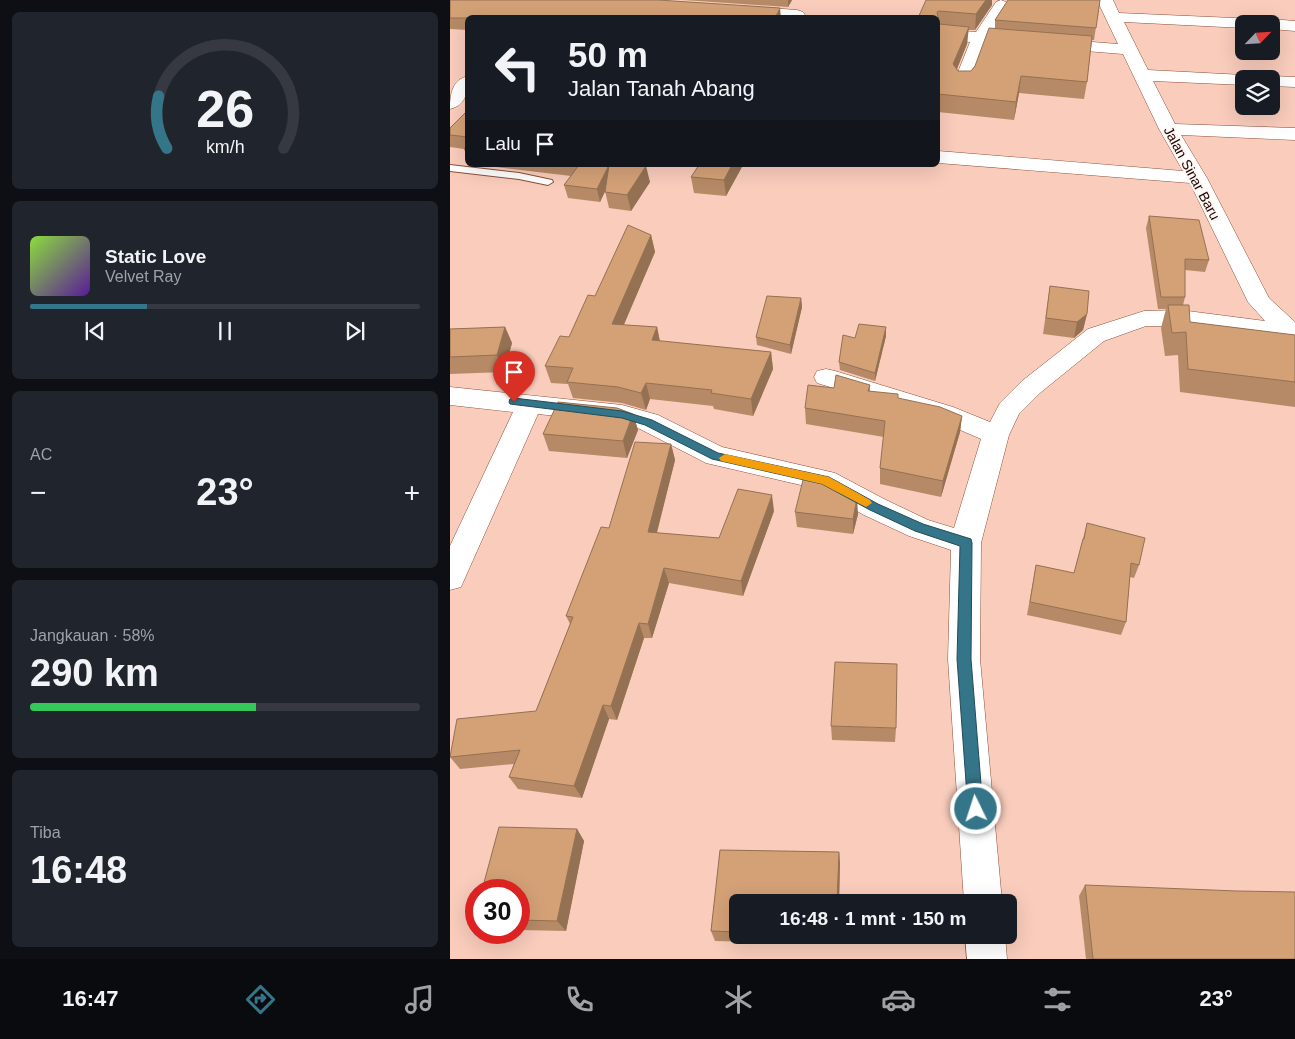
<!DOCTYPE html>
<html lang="id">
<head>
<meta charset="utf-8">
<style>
  body { margin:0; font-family:Helvetica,sans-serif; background:#20242c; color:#f1f3f6; height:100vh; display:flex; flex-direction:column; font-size:19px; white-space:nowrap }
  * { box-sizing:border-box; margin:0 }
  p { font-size:16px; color:#9ea1a6 }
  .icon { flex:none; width:28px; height:28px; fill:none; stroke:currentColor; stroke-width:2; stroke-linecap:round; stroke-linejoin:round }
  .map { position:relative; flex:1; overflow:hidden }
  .panel { display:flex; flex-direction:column; gap:12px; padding:12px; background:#0d0f14; width:450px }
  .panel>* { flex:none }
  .hud { position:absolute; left:15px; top:15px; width:475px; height:152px; border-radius:8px; box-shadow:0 5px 20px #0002; background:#171b24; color:#f1f3f6; overflow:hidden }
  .needle { width:32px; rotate:65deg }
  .buttons { position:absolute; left:785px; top:15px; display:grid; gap:10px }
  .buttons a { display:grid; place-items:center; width:45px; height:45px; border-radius:8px; background:#171b24; box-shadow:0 5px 20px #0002; font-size:25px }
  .speed { position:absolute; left:15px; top:879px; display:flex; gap:10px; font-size:25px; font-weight:700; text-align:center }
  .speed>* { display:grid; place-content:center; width:65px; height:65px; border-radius:50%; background:#171b24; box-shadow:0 5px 20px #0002; line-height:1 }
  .speed .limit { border:8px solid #d22; background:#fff; color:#111 }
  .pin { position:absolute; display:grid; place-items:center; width:42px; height:42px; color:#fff; margin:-51px -21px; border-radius:50% 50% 50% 0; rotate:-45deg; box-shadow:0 0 5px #0007 }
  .pin .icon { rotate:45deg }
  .me { position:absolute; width:55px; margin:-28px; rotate:356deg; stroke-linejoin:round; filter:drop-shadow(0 0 4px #0008) }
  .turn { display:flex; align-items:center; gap:18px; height:105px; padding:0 20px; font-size:22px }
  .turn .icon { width:65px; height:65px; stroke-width:2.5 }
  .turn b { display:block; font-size:35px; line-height:42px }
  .then { display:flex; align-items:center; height:48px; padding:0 20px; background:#0003; gap:10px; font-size:19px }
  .big { font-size:38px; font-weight:700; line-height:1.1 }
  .panel .widget { flex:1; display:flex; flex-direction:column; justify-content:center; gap:8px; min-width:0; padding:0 18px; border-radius:8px; background:#20242c }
  .panel .dial { align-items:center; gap:0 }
  .dial svg { height:130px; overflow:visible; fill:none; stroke:#363941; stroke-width:7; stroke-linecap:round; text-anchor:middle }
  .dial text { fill:#f1f3f6; stroke:none }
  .song { display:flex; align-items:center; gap:15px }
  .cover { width:60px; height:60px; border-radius:8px; background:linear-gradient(135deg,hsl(90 70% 55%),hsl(270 70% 35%)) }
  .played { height:5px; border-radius:2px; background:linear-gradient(90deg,#357589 30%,#363941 30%) }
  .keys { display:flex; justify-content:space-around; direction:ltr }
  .heat { display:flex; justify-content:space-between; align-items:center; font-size:28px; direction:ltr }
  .charge { height:8px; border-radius:4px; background:linear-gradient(90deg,#34c759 58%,#363941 0) }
  .trip { position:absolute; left:279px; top:894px; width:288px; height:50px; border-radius:8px; background:#171b24; box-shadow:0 5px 20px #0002; font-weight:700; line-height:50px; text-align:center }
  .menu { display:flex; height:80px; justify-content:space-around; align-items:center; background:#090b0e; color:#9ea1a6 }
  .menu .icon { width:35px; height:35px }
  .menu .on { color:#357589 }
  .menu b { font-size:22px; color:#f1f3f6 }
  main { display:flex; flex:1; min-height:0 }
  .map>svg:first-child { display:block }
</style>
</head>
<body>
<main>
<section class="panel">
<div class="widget dial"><svg viewBox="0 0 100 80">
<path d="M14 69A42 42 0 1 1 86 69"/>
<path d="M14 69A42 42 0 0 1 9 37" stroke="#357589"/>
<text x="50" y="56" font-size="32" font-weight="700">26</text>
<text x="50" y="72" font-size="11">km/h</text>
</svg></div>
<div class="widget">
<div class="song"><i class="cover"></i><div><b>Static Love</b><p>Velvet Ray</p></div></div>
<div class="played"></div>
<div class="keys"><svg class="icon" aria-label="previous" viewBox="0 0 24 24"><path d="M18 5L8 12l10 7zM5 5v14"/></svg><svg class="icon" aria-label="pause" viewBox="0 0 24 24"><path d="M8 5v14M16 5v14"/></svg><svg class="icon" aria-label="next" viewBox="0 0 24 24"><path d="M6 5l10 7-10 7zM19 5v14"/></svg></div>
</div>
<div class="widget"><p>AC</p>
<div class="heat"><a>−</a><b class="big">23°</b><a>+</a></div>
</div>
<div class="widget"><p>Jangkauan · 58%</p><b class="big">290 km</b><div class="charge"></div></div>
<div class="widget"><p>Tiba</p><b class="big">16:48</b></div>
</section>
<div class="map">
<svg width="845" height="959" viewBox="0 0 845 959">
  <rect width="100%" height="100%" fill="#f9ccbc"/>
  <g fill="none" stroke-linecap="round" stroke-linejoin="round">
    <defs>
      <polygon id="lane" points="0,165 69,173 102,180 103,182 98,185 69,179 0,171"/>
      <g id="street">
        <polygon points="551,0 556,2 559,5 541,34 668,44 647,0 663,0 669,13 807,19 814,23 821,19 845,21 845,31 821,29 821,24 794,24 794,28 674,22 698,70 794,75 802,79 794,79 794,85 703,81 725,124 845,128 845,140 731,135 757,178 819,298 845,322 845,341 730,326 696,326 654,341 590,393 569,414 559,435 531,543 530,659 552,902 514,902 498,659 501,550 459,536 414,515 368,489 256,463 190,429 172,423 88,414 15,578 11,587 0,590 0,546 63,412 0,405 0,387 172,405 208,415 272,447 385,473 434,499 478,520 504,528 531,439 485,419 367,383 364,377 367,371 376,369 385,371 503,407 540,422 550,403 572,381 638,329 694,311 730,310 815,321 798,302 740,183 488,163 488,151 733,171 709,129 673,54 536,43 522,82 519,86 513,87 507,86 504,82 520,42 488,39 488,29 526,32 546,2"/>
        <polygon points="292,6 347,10 353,12 355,15 354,18 317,18 286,14 284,11 286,8"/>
        <path d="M 18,76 C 18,90 17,105 0,109 C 0,96 1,80 18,76 Z"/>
        <polygon points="821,76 845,77 845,87 821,86 821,79 814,79"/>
        <polygon points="515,935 555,935 557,959 517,959"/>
      </g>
    </defs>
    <!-- lane casing -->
    <use href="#lane" stroke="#8e4f37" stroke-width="2"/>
    <!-- street casing -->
    <use href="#street" stroke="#8e4f37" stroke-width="1"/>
    <!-- lane -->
    <use href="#lane" fill="#fff" fill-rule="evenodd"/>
    <!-- street -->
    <use href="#street" fill="#fff" fill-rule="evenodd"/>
  </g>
  <!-- wall -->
  <g fill="#b68a66">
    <polygon points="0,0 18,18 18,30 0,29"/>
    <polygon points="233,0 342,0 338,7"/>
    <polygon points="476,0 542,5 525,30 518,30 517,44 507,69 508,71 521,71 525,66 545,29 545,20 650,0 644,40 642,40 637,82 634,99 569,93 564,120 488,112 488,18"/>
    <polygon points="18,110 18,159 14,149 0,147 0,128"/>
    <polygon points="46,165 188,165 200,182 181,211 159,208 155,191 150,202 118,198 114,185 121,176 46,167"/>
    <polygon points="293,165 276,196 244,193 241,177"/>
    <polygon points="699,216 759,260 755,272 735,270 735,297 733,305 740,322 845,335 845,407 730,392 728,355 715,356 711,328 716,309 708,309 696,228"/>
    <polygon points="201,235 205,252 173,325 207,327 210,341 321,352 323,369 303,416 264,409 263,406 200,399 196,410 172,403 123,398 118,384 101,383 95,366 119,337 145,296"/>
    <polygon points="600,286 637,314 633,330 624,338 593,334"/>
    <polygon points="351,298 352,307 341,354 307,345 306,337"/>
    <polygon points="55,327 62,343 54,372 0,374 0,329"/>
    <polygon points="436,336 425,381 390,370 389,362 405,338"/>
    <polygon points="420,385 420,391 512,416 510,432 491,497 430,484 430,468 434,437 356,424 355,408 384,388"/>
    <polygon points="183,414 188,430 177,458 99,451 93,434"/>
    <polygon points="221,444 225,460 207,533 269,538 324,511 293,596 219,583 202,638 194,638 167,720 159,719 132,798 68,789 59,777 64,764 10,769 0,757 86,711 120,624 116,616 159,528"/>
    <polygon points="345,512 408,514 403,534 347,527"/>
    <polygon points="637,523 689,565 684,578 680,577 676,622 671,635 577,615 586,565 624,573"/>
    <polygon points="381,726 446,728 445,742 382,740"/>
    <polygon points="127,829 134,841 116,931 69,930 69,890"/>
    <polygon points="270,850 389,852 390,864 389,902 288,902 288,935 388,935 387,944 265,941 261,931"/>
    <polygon points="635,885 845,959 636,959 629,896"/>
  </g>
  <!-- shaded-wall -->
  <g fill="#947153">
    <polygon points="338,0 342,0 338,7"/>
    <polygon points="536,0 542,0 542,5 525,30 526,14"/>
    <polygon points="330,8 331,18 325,18"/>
    <polygon points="519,27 517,44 502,81 503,64"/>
    <polygon points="571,76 569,93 564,120 566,102"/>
    <polygon points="159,165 168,165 150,202 147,189"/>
    <polygon points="282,165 293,165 276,196 274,180"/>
    <polygon points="196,166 200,182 181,211 177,195"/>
    <polygon points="201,235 205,252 167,341 162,324"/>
    <polygon points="351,298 352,307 341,354 340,345"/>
    <polygon points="637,314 633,330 624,338 627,322"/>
    <polygon points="55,327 62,343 54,372 47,355"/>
    <polygon points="207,327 210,343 202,340"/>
    <polygon points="436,327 436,336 425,381 425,373"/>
    <polygon points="321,352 323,369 303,416 301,399"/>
    <polygon points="196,383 200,399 196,410 191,393"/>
    <polygon points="183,414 188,430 177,458 173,441"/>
    <polygon points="512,416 510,432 491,497 493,481"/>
    <polygon points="221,444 225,460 203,547 198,532"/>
    <polygon points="322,495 324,511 293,596 291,581"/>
    <polygon points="407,498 408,514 403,534 403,519"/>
    <polygon points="214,568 219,583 202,638 198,624"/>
    <polygon points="189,623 194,638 167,720 161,706"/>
    <polygon points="153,705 159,719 132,798 124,786"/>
    <polygon points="127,829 134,841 116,931 107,921"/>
    <polygon points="389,852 390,864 389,902 387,902"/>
  </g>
  <!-- building -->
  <g fill="#d4a177" stroke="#947153">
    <polygon points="0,0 208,0 330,8 325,18 0,18"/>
    <polygon points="476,0 536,0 526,14 489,11 487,12 489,24 519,27 503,64 508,71 521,71 525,66 539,28 642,36 637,82 571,76 566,102 488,94 488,18 468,18"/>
    <polygon points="558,0 650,0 646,28 545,20"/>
    <polygon points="18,110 18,137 0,135 0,128"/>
    <polygon points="18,144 18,149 14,149"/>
    <polygon points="129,165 159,165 147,189 114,185"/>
    <polygon points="159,165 188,165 196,166 177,195 155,192"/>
    <polygon points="249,165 282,165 274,180 241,177"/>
    <polygon points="699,216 749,220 759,260 735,259 735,297 711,297"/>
    <polygon points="178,225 201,235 162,324 207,327 202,340 321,352 301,399 261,393 262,390 196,383 191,393 168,387 117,382 123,368 95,366 110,336 119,337 138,295 145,296"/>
    <polygon points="600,286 639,291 637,314 627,322 596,318"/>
    <polygon points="317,296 351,298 340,345 306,337"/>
    <polygon points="718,305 739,305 740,322 845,335 845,382 738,369 736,332 722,333"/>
    <polygon points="409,324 436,327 425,373 389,362 393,335 405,338"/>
    <polygon points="55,327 47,355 0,357 0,329"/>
    <polygon points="386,375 420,385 418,391 448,394 448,398 490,407 512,416 493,481 430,468 435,421 355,408 358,385 384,388"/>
    <polygon points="108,402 167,408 183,414 173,441 93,434"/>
    <polygon points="185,442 221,444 198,532 269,538 288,489 322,495 291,581 214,568 198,624 189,623 161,706 153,705 124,786 59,777 70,750 0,757 7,719 86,711 123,617 116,616 151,527 159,528"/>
    <polygon points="355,472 366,475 407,498 403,519 345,512"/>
    <polygon points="637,523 695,538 689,565 681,563 676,622 580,602 586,565 624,573 633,539 634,539"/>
    <polygon points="385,662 447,664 446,728 381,726"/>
    <polygon points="49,827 127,829 107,921 69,920 69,890 32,890"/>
    <polygon points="270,850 389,852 387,902 288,902 288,932 261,931"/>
    <polygon points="635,885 787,891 845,892 845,959 643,959"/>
    <polygon points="26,911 26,919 24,919"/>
  </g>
  <!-- route -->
  <polygon fill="#357589" stroke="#224c59" points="64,398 172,411 202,420 268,453 379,477 428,504 473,524 521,539 522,543 521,659 533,809 531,814 526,816 520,814 518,809 507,659 510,546 465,531 420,510 372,484 262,459 195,425 172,418 60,404 59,402 60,399"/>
  <!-- slow -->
  <polygon fill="#f59e0b" points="275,454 379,477 420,500 422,503 416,507 372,484 271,461 269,458"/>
  <g text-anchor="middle" stroke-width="4" stroke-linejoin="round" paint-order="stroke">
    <!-- far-street labels -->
    <g font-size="14" fill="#1d0500" stroke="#fff7f4">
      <text transform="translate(742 173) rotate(62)" y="5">Jalan Sinar Baru</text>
    </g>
  </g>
</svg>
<div class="buttons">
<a><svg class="needle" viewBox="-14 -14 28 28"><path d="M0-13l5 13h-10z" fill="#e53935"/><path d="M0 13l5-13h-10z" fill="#9ea1a6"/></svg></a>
<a><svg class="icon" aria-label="layers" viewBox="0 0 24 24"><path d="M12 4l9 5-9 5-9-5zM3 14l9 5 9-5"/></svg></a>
</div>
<div class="speed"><div class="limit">30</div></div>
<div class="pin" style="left:64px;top:402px;background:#d93025"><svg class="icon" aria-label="arrive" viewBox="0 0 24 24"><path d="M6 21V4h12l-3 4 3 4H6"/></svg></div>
<svg class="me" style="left:526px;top:809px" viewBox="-20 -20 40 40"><circle r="17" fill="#357589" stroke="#fff" stroke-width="3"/><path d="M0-11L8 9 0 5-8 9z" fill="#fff"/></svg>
<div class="trip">16:48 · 1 mnt · 150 m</div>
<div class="hud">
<div class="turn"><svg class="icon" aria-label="left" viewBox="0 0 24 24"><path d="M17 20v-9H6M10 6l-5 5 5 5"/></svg><div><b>50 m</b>Jalan Tanah Abang</div></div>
<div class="then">Lalu<svg class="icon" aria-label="arrive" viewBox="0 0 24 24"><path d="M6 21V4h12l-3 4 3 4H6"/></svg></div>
</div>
</div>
</main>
<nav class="menu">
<b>16:47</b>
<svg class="icon on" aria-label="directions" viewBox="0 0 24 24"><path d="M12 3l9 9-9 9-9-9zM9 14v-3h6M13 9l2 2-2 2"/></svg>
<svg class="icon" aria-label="music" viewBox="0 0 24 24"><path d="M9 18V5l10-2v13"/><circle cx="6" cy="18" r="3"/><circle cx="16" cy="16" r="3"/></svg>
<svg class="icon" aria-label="phone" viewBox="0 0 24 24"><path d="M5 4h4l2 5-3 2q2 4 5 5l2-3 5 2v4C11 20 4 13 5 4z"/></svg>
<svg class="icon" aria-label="climate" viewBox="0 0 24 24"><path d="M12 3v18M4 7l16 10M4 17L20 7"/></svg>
<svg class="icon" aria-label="car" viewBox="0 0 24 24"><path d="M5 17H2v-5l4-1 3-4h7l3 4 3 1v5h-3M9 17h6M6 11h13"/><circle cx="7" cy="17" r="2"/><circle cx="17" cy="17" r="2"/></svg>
<svg class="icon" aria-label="filters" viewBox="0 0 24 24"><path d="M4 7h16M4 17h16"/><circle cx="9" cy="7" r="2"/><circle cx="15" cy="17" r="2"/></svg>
<b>23°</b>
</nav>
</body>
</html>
